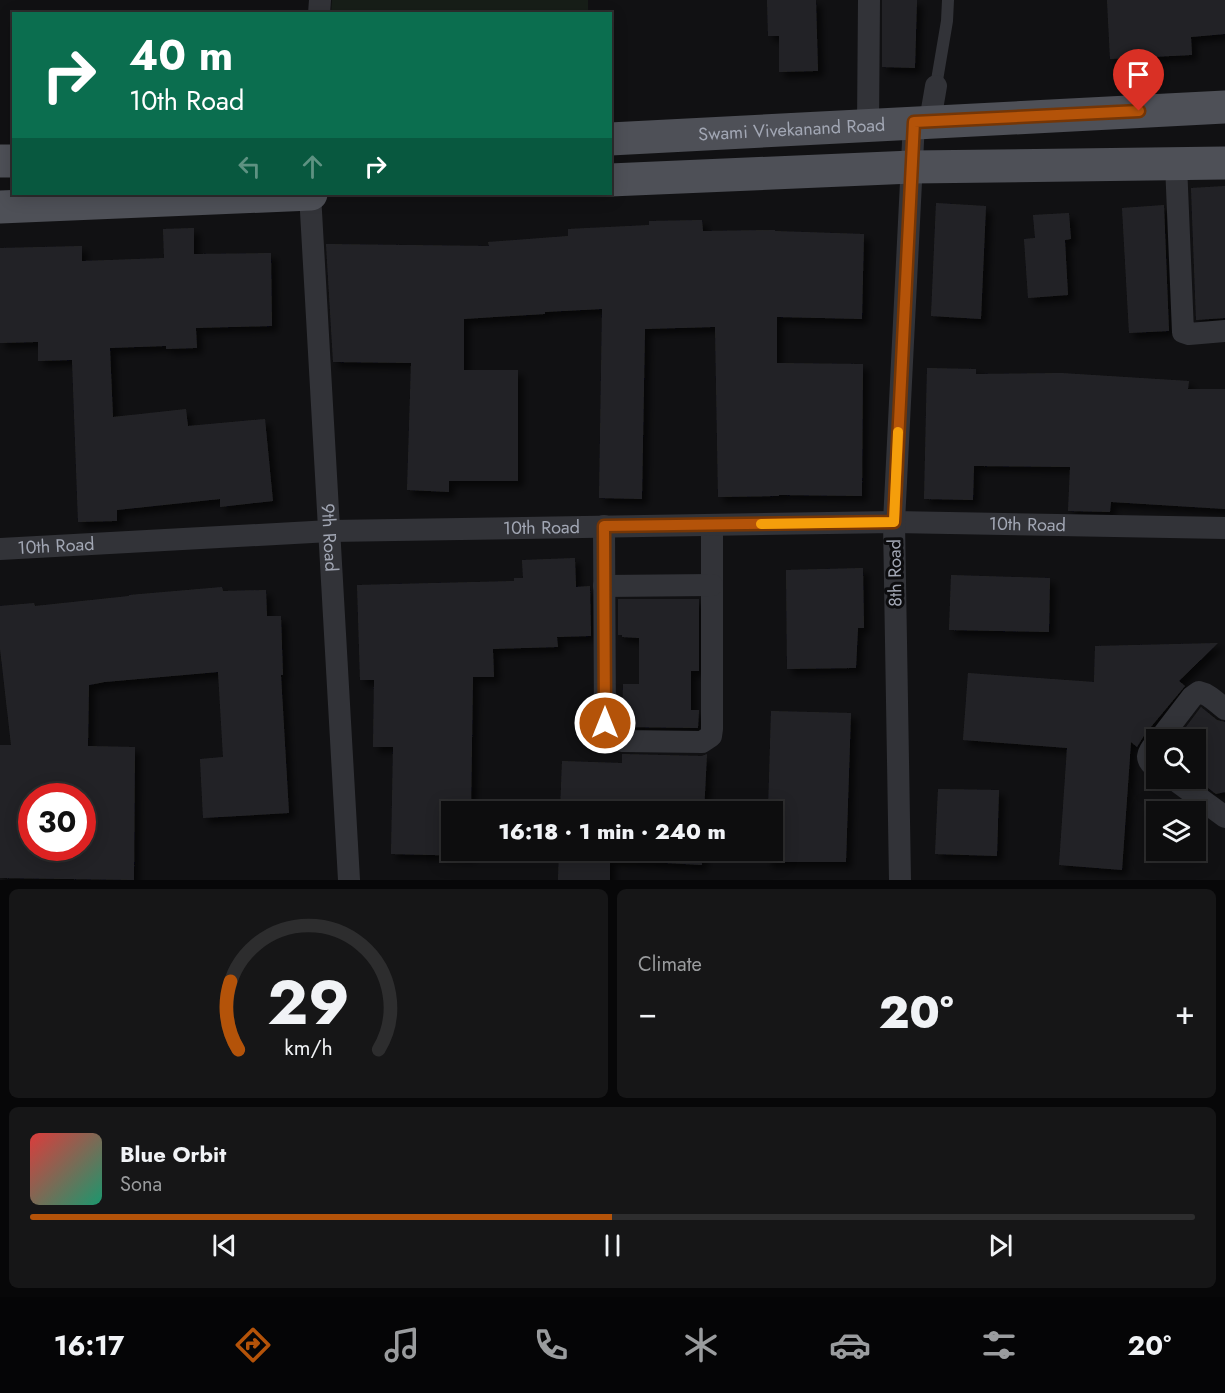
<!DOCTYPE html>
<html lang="en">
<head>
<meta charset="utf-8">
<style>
  body { margin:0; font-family:Jost,sans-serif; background:#161617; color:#f1f3f6; height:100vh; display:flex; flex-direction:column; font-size:22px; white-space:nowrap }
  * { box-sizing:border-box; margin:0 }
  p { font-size:20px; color:#9a9c9e }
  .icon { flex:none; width:33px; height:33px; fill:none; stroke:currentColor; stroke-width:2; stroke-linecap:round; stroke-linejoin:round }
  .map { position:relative; height:880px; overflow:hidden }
  .side { display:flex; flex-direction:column; gap:9px; padding:9px; background:#070708; flex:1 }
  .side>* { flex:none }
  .banner { position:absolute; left:12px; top:12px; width:600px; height:183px; border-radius:0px; box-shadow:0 3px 15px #0003,0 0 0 2px #2d2d2e; background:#0b6e4f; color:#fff; overflow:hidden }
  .controls { position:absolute; left:1146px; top:729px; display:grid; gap:12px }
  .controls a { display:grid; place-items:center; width:60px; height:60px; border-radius:0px; background:#0d0d0e; box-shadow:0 3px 15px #0003,0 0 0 2px #2d2d2e; font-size:30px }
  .speed { position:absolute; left:18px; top:783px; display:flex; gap:12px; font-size:30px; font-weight:700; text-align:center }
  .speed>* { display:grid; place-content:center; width:78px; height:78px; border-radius:50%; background:#0d0d0e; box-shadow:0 3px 15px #0003,0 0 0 2px #2d2d2e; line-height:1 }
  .speed .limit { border:9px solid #d22; background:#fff; color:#111 }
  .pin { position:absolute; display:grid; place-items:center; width:51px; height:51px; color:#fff; margin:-62px -26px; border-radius:50% 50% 50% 0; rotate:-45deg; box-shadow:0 0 6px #0007 }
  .pin .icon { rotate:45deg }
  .me { position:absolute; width:66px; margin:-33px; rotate:0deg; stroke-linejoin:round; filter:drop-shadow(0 0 4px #0008) }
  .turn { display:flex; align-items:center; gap:21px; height:126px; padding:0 18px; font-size:27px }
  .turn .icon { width:78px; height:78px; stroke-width:2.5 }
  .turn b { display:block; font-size:42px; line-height:51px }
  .lanes { display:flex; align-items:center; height:57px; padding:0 18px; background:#0003; justify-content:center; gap:30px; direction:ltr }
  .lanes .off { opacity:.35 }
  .big { font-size:45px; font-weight:800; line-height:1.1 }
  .side .card { flex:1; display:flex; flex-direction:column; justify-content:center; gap:9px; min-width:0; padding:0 21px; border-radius:9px; background:#161617 }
  .side .dial { align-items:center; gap:0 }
  .dial svg { height:156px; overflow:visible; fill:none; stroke:#2d2d2e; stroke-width:7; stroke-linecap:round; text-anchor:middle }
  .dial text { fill:#f1f3f6; stroke:none }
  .song { display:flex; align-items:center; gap:18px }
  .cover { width:72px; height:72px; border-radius:9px; background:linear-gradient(135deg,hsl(0 70% 55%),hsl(160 70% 35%)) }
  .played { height:6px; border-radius:3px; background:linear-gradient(90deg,#b45309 50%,#2d2d2e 50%) }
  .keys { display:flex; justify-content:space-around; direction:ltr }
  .heat { display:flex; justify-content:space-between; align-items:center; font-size:33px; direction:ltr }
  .side .tiles { flex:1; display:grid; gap:9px; grid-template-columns:1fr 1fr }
  .card:last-child { grid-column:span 2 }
  .trip { position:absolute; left:441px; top:801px; width:342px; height:60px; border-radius:0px; background:#0d0d0e; box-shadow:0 3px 15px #0003,0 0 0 2px #2d2d2e; font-weight:800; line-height:60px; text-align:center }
  .tabs { display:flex; height:96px; justify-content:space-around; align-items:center; background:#050506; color:#9a9c9e }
  .tabs .icon { width:42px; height:42px }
  .tabs .current { color:#b45309 }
  .tabs b { font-size:27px; color:#f1f3f6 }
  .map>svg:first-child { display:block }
</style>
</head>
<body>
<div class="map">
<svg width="1225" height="880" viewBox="0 0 1225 880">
  <defs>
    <filter id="shadow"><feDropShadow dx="5.5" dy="5.5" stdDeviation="3" flood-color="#0009"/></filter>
  </defs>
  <rect width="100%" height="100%" fill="#111113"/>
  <!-- green -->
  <polygon fill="#171e18" points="332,0 588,0 588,13 331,13"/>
  <!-- building -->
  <g fill="#242427" fill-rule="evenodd" filter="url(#shadow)">
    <polygon points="767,0 816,0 818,71 779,72 779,36 768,36"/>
    <polygon points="882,0 917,0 915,68 882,67"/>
    <polygon points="1107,0 1225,0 1225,34 1191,37 1192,55 1110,59"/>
    <polygon points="1225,186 1225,318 1196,320 1191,188"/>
    <polygon points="936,203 986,206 981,319 931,316"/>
    <polygon points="1164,205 1169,331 1129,333 1122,208"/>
    <polygon points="1069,213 1071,239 1065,240 1068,295 1028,298 1024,239 1035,238 1033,215"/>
    <polygon points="702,220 703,231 775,230 775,231 864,234 862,319 777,317 777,363 863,364 862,496 779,495 779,496 718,497 715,327 645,329 642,499 599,498 602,309 545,312 545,314 464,319 464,370 518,370 518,481 449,481 449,492 407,490 411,363 333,362 326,244 489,246 488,242 568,236 568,229 649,225 649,221"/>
    <polygon points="194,228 194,254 271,253 272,326 196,328 197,348 166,349 166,346 110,348 113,417 186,409 188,426 265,419 273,501 220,507 220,499 117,510 117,521 78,522 72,360 38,361 38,342 0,343 0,248 82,246 82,261 164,258 163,229"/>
    <polygon points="927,368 976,369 976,374 1061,373 1189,381 1188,389 1225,389 1225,509 1111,502 1110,512 1068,511 1070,467 974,466 973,500 924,499"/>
    <polygon points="575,558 576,587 590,586 591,636 557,637 558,647 493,649 494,677 473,677 471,812 452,812 452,850 471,850 471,856 391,854 393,747 373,747 374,680 360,680 357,585 514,581 514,578 523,578 522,560"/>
    <polygon points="863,568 864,628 858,628 856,668 787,669 786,570"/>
    <polygon points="951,575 1050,578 1049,632 949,630"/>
    <path d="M 222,587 L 223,591 L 266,590 L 267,616 L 281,616 L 283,675 L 281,675 L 289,813 L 203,818 L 200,759 L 223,757 L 218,672 L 105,682 L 89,685 L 88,746 L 135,747 L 134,880 L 0,878 L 0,745 L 11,745 L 0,648 L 0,606 L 34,603 L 35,606 L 129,596 L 129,595 ZM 32,796 L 82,796 L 82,848 L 32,848 Z"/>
    <polygon points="618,599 699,599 699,671 691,671 691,710 699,710 698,728 622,727 623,684 639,684 639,638 622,637 622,635 618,635"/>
    <polygon points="1218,643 1179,681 1185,686 1145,734 1137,747 1131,742 1122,870 1059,865 1067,748 963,740 968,673 1094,682 1095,646"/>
    <polygon points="1201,707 1217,720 1225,722 1225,792 1216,794 1195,778 1196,740 1176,740"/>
    <polygon points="771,711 851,713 846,862 766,862 767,850 772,850 772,812 768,812"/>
    <polygon points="622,754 702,756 707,754 704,812 560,812 562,761 622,763"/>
    <polygon points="938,789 999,790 997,856 935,854"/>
    <polygon points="559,850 702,850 702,865 610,860 610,880 558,880"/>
  </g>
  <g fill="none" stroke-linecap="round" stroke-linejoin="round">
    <!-- service -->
    <polyline stroke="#323338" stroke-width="12" points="936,86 947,21 948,0"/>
    <!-- minor -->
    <g stroke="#323338" stroke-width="22">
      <polyline points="319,14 320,0"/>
      <polyline points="930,121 936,86"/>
      <polyline points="868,125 869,0"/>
      <polyline points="1176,164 1183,332 1189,334 1225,331"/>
      <path id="s1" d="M 310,194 L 349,880"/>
      <path d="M 604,526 L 605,723 C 609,735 609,739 623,741 L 702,742 L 711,736 L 712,729 L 712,525"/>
      <path id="s2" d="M 0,549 L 330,531 L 894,522 L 1225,528"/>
      <polyline points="604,586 712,585"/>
      <path d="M 1159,740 L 1192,697 L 1199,692 C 1209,694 1217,703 1225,709"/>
      <path d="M 1156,742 C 1148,753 1143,758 1156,768"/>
      <polyline points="1172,778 1225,817"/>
      <polyline points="900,880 894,522 914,122"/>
    </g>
    <!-- primary -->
    <g stroke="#4e5057" stroke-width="33">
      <path id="s3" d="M 610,139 L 1225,107"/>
      <polyline points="0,161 14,161"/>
      <polyline points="610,180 912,167 1225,163"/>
      <polyline points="0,207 311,194"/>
    </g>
  </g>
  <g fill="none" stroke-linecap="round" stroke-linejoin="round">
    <defs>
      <polyline id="route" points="605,723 604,526 894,522 914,122 1139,111"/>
    </defs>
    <!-- route casing -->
    <use href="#route" stroke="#753606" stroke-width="15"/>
    <!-- route -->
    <use href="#route" stroke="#b45309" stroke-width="10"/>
    <!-- slow -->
    <polyline stroke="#f59e0b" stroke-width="10" points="761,524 894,522 898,432"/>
  </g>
  <g text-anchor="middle" stroke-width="6" stroke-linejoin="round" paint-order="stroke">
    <!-- street labels -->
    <g font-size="18" fill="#a2a7b4" stroke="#0c0c0e">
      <text dy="6" stroke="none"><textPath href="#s3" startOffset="182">Swami Vivekanand Road</textPath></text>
      <text dy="6" stroke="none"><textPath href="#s2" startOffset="1028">10th Road</textPath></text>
      <text dy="6" stroke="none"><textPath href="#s2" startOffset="542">10th Road</textPath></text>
      <text dy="6" stroke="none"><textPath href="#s1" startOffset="344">9th Road</textPath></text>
      <text dy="6" stroke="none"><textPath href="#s2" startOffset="56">10th Road</textPath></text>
      <text transform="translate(895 573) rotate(-91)" y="6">8th Road</text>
    </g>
  </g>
</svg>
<div class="controls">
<a><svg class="icon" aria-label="search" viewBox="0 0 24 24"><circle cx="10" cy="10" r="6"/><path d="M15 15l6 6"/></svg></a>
<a><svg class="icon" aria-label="layers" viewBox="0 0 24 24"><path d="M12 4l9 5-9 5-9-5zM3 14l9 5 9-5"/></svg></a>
</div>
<div class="speed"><div class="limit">30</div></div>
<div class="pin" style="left:1139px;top:111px;background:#d93025"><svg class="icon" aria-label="arrive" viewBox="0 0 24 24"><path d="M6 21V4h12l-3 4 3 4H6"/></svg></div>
<svg class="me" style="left:605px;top:723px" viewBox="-20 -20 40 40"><circle r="17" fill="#b45309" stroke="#fff" stroke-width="3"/><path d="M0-11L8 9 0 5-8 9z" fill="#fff"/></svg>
<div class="trip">16:18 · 1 min · 240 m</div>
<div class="banner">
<div class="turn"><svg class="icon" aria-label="right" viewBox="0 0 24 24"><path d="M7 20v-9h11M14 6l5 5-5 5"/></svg><div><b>40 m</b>10th Road</div></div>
<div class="lanes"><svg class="icon off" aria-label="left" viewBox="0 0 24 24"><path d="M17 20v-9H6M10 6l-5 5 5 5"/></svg><svg class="icon off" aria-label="ahead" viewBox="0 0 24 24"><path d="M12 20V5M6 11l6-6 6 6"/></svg><svg class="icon" aria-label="right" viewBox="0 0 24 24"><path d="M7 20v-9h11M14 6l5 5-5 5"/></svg></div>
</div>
</div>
<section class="side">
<div class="tiles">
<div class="card dial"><svg viewBox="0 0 100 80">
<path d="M14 69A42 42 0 1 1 86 69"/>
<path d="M14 69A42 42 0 0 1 10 34" stroke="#b45309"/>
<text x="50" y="56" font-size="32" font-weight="700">29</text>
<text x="50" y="72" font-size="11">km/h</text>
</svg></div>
<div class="card"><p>Climate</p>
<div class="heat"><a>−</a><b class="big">20°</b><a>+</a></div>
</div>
<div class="card">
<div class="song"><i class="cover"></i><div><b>Blue Orbit</b><p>Sona</p></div></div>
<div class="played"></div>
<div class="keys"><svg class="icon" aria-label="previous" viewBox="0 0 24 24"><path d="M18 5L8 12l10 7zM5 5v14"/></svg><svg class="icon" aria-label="pause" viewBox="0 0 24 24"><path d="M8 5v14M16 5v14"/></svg><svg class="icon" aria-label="next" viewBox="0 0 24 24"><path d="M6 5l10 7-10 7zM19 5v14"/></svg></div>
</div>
</div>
</section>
<nav class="tabs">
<b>16:17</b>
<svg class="icon current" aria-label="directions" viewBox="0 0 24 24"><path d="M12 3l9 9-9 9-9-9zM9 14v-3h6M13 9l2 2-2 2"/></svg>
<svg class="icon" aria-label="music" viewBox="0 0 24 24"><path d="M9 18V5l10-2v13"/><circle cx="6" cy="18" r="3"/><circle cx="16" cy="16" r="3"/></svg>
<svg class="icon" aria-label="phone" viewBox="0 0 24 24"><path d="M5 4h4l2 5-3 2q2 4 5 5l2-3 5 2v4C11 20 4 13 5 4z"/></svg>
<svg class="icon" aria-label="climate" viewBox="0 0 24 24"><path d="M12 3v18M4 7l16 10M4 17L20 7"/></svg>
<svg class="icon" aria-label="car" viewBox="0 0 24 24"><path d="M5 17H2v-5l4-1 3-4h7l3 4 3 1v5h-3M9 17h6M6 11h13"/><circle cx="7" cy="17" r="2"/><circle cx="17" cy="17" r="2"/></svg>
<svg class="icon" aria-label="filters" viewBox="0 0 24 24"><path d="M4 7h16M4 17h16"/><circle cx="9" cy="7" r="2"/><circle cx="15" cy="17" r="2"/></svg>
<b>20°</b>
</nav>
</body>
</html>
